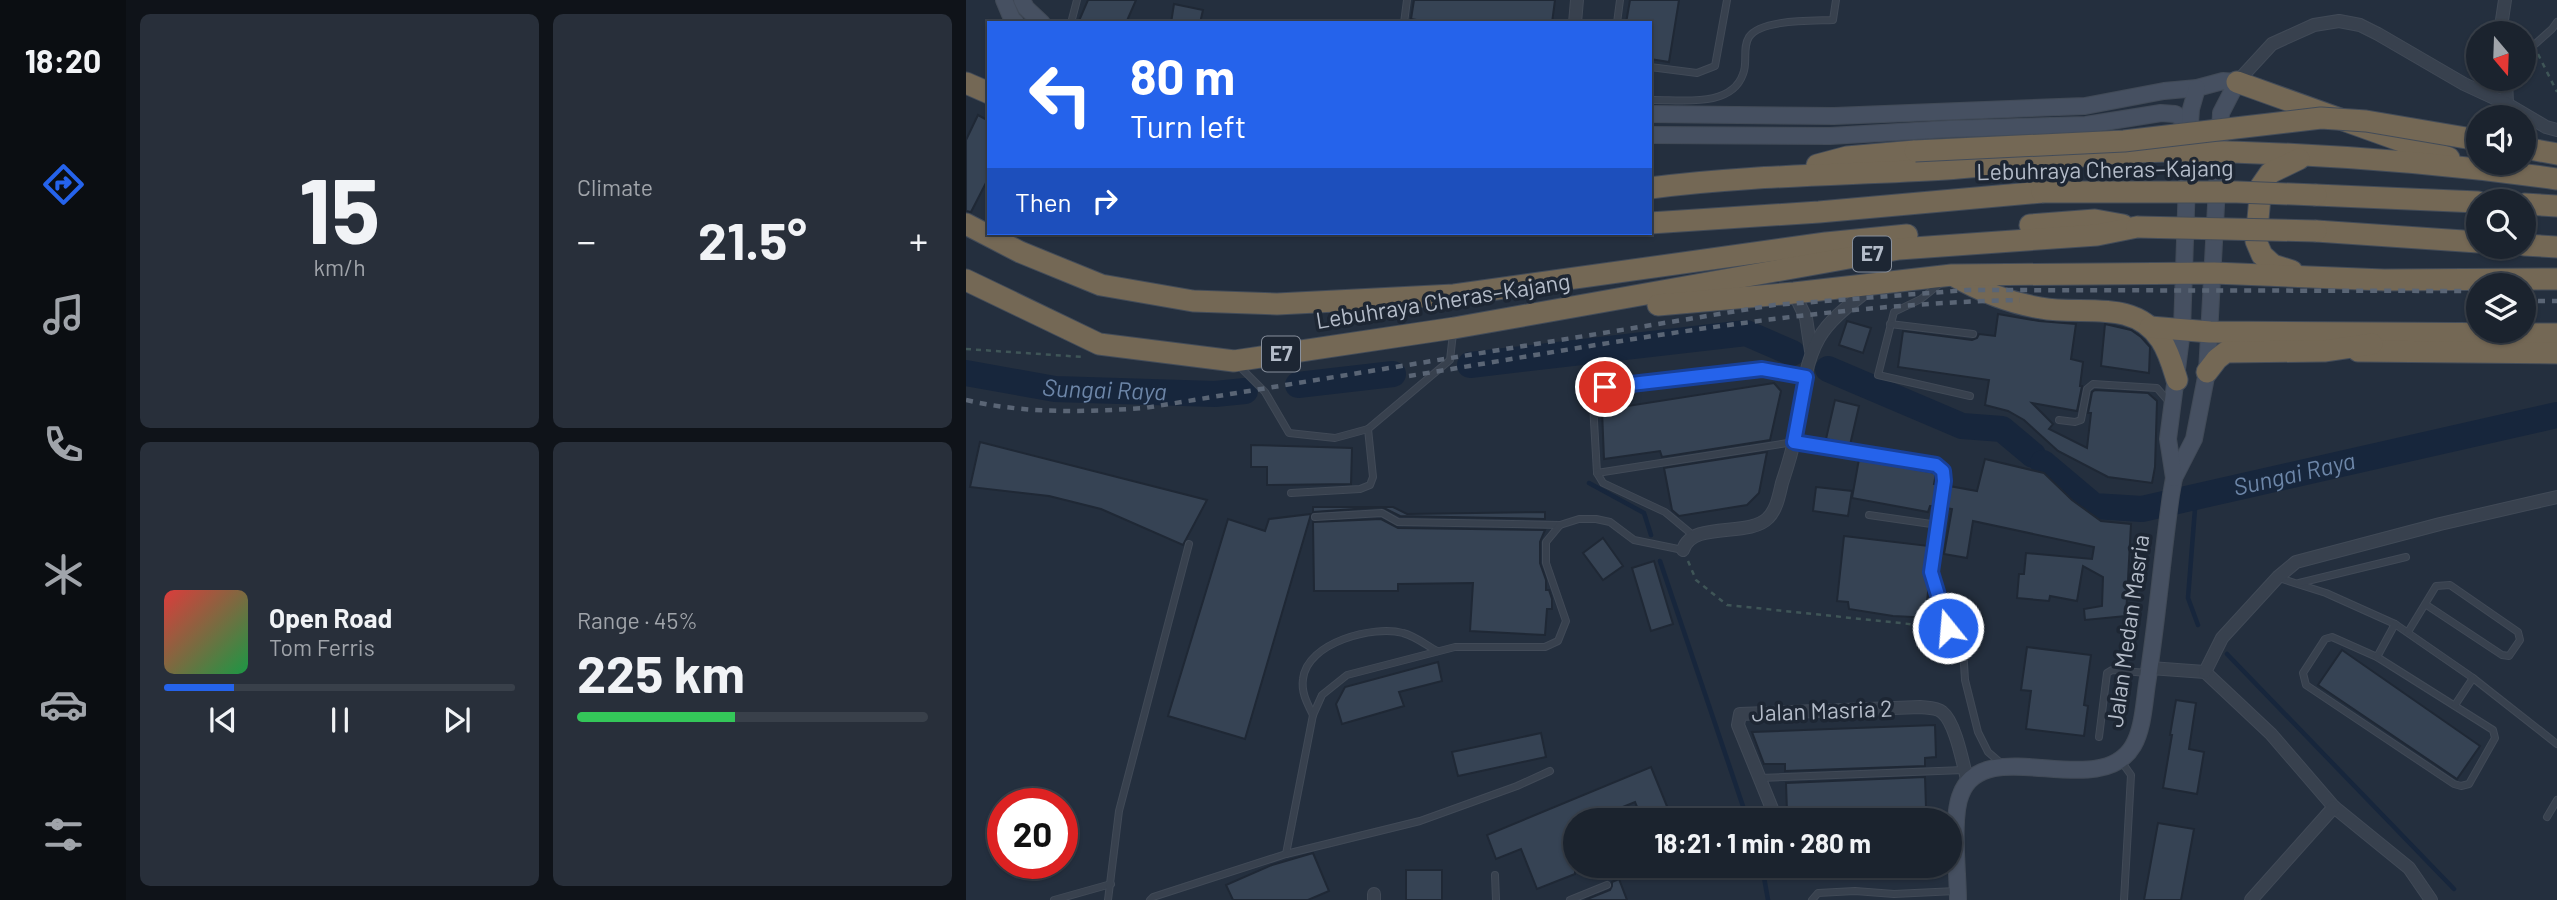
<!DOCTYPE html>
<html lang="en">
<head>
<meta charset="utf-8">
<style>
  body { margin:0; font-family:Barlow,sans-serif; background:#282f3a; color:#f1f3f6; height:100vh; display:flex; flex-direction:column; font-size:26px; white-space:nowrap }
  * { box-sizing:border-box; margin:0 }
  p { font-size:23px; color:#a0a4aa }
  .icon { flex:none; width:38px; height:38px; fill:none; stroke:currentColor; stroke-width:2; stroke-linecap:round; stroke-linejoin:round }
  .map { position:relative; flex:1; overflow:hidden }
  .details { display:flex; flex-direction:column; gap:14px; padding:14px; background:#0f1319; width:840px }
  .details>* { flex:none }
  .top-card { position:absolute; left:21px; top:21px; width:665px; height:214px; border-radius:0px; box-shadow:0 2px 5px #0004,0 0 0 2px #39404a; background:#2563eb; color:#fff; overflow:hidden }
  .needle { width:46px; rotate:161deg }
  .buttons { position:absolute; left:1500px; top:21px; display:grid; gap:14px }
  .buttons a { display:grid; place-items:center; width:70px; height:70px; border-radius:50%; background:#1b232e; box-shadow:0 2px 5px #0004,0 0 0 2px #39404a; font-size:35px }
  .speed { position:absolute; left:21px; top:788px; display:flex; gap:14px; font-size:35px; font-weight:700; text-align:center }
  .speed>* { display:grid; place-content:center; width:91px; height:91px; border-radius:50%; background:#1b232e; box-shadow:0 2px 5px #0004,0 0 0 2px #39404a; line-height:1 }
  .speed .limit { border:10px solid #d22; background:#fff; color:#111 }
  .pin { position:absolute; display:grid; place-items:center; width:60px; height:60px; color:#fff; margin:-30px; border:4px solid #fff; border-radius:50%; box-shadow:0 2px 7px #0007 }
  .me { position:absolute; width:77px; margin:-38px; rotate:343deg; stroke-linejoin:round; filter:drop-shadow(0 0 5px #0008) }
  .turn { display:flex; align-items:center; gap:24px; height:147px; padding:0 28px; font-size:32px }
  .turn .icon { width:91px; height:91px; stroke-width:2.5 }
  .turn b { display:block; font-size:49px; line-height:60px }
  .then { display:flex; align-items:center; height:66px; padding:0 28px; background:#0003; gap:14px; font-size:26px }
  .big { font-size:52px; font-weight:700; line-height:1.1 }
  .details .card { flex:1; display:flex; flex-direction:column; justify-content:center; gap:10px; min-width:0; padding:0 24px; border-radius:10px; background:#282f3a }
  .details .dial { align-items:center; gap:0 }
  .dial b { font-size:91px; line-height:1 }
  .song { display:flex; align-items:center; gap:21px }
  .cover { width:84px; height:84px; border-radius:10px; background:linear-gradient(135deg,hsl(0 70% 55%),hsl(140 70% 35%)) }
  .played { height:7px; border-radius:4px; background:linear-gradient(90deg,#2563eb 20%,#39404a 20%) }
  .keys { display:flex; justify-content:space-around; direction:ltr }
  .heat { display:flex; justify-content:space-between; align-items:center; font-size:38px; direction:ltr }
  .charge { height:10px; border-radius:5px; background:linear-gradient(90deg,#34c759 45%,#39404a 0) }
  .details .tiles { flex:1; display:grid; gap:14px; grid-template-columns:repeat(2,1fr) }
  .trip { position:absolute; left:597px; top:808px; width:399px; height:70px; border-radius:35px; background:#1b232e; box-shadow:0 2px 5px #0004,0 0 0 2px #39404a; font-weight:700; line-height:70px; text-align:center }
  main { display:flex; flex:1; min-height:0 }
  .tab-bar { display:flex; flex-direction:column; width:126px; justify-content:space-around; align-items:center; background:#0b0e12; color:#a0a4aa }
  .tab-bar .icon { width:49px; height:49px }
  .tab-bar .active { color:#2563eb }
  .tab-bar b { font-size:32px; color:#f1f3f6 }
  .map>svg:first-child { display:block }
</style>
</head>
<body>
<main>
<nav class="tab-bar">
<b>18:20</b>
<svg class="icon active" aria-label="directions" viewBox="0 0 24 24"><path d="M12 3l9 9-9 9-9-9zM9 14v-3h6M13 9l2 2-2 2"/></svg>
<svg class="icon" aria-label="music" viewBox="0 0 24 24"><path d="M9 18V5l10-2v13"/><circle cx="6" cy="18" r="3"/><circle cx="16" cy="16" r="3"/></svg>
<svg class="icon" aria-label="phone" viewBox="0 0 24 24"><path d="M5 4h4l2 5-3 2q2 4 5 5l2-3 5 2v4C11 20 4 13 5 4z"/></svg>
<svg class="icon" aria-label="climate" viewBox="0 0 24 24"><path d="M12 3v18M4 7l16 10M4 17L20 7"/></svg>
<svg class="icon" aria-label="car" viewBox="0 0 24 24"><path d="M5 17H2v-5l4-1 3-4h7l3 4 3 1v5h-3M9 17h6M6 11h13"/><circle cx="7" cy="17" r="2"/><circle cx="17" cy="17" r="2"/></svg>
<svg class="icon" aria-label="filters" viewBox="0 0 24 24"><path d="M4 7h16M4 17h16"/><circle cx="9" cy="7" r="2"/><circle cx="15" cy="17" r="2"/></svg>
</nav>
<section class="details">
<div class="tiles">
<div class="card dial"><b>15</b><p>km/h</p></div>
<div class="card"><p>Climate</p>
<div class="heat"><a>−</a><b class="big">21.5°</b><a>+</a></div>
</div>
<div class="card">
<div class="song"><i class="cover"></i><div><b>Open Road</b><p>Tom Ferris</p></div></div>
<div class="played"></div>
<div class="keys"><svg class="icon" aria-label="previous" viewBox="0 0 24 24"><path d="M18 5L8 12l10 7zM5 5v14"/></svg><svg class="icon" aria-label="pause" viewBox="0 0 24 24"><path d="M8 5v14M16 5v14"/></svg><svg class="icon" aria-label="next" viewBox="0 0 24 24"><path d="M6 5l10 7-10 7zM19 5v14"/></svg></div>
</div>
<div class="card"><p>Range · 45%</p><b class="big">225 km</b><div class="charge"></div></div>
</div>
</section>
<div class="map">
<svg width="1591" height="900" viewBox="0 0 1591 900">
  <rect width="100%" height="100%" fill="#242f3e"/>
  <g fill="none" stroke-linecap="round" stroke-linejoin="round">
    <!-- stream -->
    <g stroke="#17263c" stroke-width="4.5">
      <polyline points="623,483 678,513 685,535"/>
      <polyline points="1230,496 1222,598 1232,625"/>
      <polyline points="694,561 782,821"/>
      <polyline points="1261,654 1488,889"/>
      <polyline points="796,866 802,900"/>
    </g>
    <!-- river -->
    <g stroke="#17263c" stroke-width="26">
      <polyline points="504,365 780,333 826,353"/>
      <polyline points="862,369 996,426 1036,429 1067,455"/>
      <path id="s1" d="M 0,373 L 89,389 L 249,394 L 279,391"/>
      <polyline points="332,385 427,374"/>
      <path id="s2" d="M 1077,463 L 1128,506 L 1176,509 L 1591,415"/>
    </g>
  </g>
  <!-- building -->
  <g fill="#364354" stroke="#1f2835" stroke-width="2">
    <polygon points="122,0 170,0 160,23 112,23"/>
    <polygon points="448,0 589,0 586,23 467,23 445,19"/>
    <polygon points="664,0 713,0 703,62 684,59 684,23 660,23"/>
    <polygon points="208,4 237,10 234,23 205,23"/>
    <polygon points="12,115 23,121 23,177 5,212 0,211 0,140"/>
    <polygon points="1032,314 1073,321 1110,324 1105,359 1117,362 1114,386 1116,386 1111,411 1066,403 1087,424 1083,429 1121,448 1125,413 1122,413 1126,392 1129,390 1182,393 1191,401 1189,467 1186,483 1142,477 1092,451 1058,420 1042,411 1019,405 1023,380 932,367 937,331 1006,340 1011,338 1013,334 1029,336"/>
    <polygon points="881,321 905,328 897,353 873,345"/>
    <polygon points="1139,324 1165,330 1175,337 1184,347 1183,373 1135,366"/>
    <polygon points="808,383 815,391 804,440 696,457 694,451 638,459 636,410"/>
    <polygon points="869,400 893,406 884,445 860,439"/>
    <polygon points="14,442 241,500 217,545 135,509 83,496 4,487"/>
    <polygon points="285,445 386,448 385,484 301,485 301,467 285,467"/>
    <polygon points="801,452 793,493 781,505 713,516 706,510 698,468"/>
    <polygon points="893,459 970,473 968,484 972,485 969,506 964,506 962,512 886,498"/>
    <polygon points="1019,459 1078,473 1106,500 1135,521 1165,524 1160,616 1119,620 1118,609 1136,606 1137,577 1117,566 1111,601 1084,596 1083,601 1051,598 1053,574 1058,574 1060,553 1126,559 1128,547 1007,521 1001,558 978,554 986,509 980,508 983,486 1011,491"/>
    <polygon points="850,487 886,491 882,516 847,511"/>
    <polygon points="347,507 427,507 441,514 579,512 579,519 434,516 416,507 347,512"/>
    <polygon points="345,514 279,739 202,716 262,519 299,531 303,519"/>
    <polygon points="415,519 432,528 579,530 574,542 574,563 580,580 580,590 583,590 586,599 586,609 581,609 579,635 504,631 507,583 432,584 432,591 348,591 347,522"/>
    <polygon points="878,536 963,546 959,572 963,583 961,602 968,602 966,618 927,616 883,609 882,602 871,601"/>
    <polygon points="637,538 657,566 637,580 617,553"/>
    <polygon points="688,561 707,624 685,631 666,568"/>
    <polygon points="1061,647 1125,655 1118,705 1122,706 1118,736 1060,729 1065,691 1055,690"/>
    <polygon points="1376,650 1514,746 1491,779 1352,685"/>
    <polygon points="472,662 476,681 433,692 438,706 376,724 370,704 379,687"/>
    <polygon points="1210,700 1230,703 1223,749 1238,752 1231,794 1197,788 1206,735 1204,735"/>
    <polygon points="969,725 970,757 959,758 959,766 819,771 819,764 798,764 786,732"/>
    <polygon points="575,733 580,757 492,776 486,752"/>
    <polygon points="685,767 707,821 677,821 669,802 622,821 609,821 609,874 571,889 555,849 530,859 521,835"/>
    <polygon points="959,777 960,808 821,812 820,783"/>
    <polygon points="1192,823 1228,829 1215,900 1178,900"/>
    <polygon points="347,853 363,891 342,900 267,900 260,885 306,865"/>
    <rect x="440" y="870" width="36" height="30"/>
    <polygon points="653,879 661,900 619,900 644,890 646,886 646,882"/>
  </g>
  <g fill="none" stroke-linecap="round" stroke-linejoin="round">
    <defs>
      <g id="lane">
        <polyline points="105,23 111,0"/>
        <polyline points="438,23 441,0"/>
        <polyline points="651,23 654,0"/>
        <polyline points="1558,54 1586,29 1591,22"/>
        <polyline points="684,67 731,73 749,66 761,0"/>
        <path d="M 684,100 C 713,99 765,109 777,74 C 782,63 776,48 783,37 C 795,19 847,21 867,20 L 870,0"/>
        <polyline points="975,283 955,299 928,312 912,375 1004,396"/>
        <polyline points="924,324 1007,334"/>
        <polyline points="272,365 299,392 323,433 369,438 402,429 484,360 487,333"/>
        <polyline points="629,392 627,404 631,473 637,483 699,512 728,536"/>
        <polyline points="1093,420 1109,422 1115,420 1121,389 1127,384 1191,388 1204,403"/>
        <polyline points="631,473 828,442 970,465 977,471 978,481 965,572 983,628 992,635 997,647 999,680 1012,732 1022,752 1036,764"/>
        <polyline points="325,493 394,489 404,485 407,477 402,429"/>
        <polyline points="903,515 972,525"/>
        <polyline points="349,517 416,513 432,522 594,525"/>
        <polyline points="1313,578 1360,593 1429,624 1507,678 1591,744"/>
        <polyline points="1333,583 1440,557"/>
        <polyline points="1442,632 1470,586 1484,585 1552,632 1554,640 1543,656 1536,655 1459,604"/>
        <polygon points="1366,637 1411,657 1527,730 1529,738 1503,784 1495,786 1488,784 1340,685 1337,673 1359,639"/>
        <polyline points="1411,657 1429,624"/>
        <polyline points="1489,705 1507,678"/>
        <path d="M 347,715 C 341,703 335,692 337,679 C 341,642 408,625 437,633 C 449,636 460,645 471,651"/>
        <polyline points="1133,737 1141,673 1146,670 1181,673"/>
        <polyline points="1155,761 1165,775 1158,900"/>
        <polyline points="794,778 998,770"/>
        <polyline points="1581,817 1591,800"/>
        <polyline points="320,854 347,715 356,695 381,675 489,647 579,647 592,641 600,621 580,563 580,542 594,525 613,519 630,519 644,522 668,540 717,550"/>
        <polyline points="529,875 530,900"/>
        <polyline points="88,900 145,884"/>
        <polyline points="142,900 153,811 223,544"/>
        <polyline points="184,900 187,897 320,854 454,821 551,786 584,771"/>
        <polyline points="604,900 641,885"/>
        <polyline points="846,900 852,893 889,891 928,894 990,891"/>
      </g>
      <g id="street">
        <polyline points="609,23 611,0"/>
        <polyline points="1537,33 1536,20 1539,0"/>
        <polyline points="1540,79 1541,104"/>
        <polyline points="1271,82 1306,44 1348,25 1373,21 1394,25 1412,34 1498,84 1541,104 1580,127 1591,130"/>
        <polyline points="828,293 840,318 845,351"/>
        <polyline points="629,392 639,387 796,369 840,377"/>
        <path d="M 717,550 C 726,520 783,538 802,518 C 811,509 813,495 816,483 C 821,468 826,452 829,437 C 835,405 837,366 853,338 C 865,317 889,301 907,286"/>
        <polyline points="1184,668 1239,672 1305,734 1368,807 1443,868 1465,900"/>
        <polyline points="1239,672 1256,638 1312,577 1330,562 1474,524 1591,497"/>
        <path d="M 811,821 L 772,725 L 774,714 L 954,707 C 961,708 970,707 976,712 C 990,723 997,765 1002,783"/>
        <polyline points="408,894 408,900"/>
        <polyline points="1285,900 1368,807"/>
      </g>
      <g id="secondary">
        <polyline points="38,0 46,19 50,23"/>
        <polyline points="56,0 60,8 76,23"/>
        <path d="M 684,114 L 868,116 L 1119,106 L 1198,91 L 1231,88 L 1257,81 L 1271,82 L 1255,113 L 1241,372 L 1228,439 L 1208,478 L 1205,495 C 1196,558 1191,622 1181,684 C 1178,704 1177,729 1167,746 C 1133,803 1019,732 995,794 C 985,817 992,873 992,900"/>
        <polyline points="684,135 864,136 983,129 1120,125 1195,113 1209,114 1224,123"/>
        <polyline points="1208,478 1202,439 1216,330 1222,151 1225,109 1231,88"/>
      </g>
      <g id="highway">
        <polyline points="1271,82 1483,158"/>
        <polyline points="0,83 23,93"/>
        <polyline points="1558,148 1591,154"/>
        <polyline points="851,165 881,157 949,151"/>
        <path d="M 684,188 C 782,175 881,175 980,169 C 1060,163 1141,150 1222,151 C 1345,153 1470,162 1591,179"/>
        <polyline points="1350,195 1512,202"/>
        <polyline points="1558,204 1591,206"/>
        <polyline points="684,223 853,212 1076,192"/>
        <polyline points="0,224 54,252 135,285 227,301 311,304 488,295 860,243 941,235"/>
        <polyline points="1064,225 1129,220 1157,225"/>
        <polyline points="1350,231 1512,242"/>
        <polyline points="1558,245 1591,247"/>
        <polyline points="1326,271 1307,265 1296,255 1290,241 1295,186 1304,173 1333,159"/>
        <path d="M 988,276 C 1016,292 1043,303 1075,308 C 1116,316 1168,298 1195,340 C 1203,352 1207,367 1211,380"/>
        <polyline points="0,280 133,344 268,361 488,328 933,249 1131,235 1171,227"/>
        <polyline points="692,305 828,293 986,275 1248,273 1418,280 1591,279"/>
        <polyline points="1184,327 1244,332 1591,334"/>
        <polyline points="1392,351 1591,353"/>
        <polyline points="1241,372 1251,359 1260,352 1358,351 1406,344"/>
      </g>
    </defs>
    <!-- lane casing -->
    <use href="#lane" stroke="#414a57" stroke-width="8"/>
    <!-- street casing -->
    <use href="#street" stroke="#414a57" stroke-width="14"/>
    <!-- secondary casing -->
    <use href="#secondary" stroke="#414a57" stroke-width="18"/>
    <!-- highway casing -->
    <use href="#highway" stroke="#434c59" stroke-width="23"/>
    <!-- path -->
    <g stroke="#3f5557" stroke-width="2.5" stroke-dasharray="5 5" stroke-linecap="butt">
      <polyline points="1572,54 1591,92"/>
      <polyline points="0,349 117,357"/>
      <polyline points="722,561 730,580 761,605 972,627"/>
    </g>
    <!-- lane -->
    <use href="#lane" stroke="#38414e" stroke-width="6"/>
    <!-- street -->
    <use href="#street" stroke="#38414e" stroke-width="12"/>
    <!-- secondary -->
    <use href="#secondary" stroke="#465061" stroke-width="16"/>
    <!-- highway -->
    <use href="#highway" stroke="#746855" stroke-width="21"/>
    <!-- rail -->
    <g stroke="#5a6575" stroke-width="4.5" stroke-dasharray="7 7" stroke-linecap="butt">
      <polyline points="1558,301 1591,301"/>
      <path d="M 443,376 C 645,343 848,304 1054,300"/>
      <path d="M 0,400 C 60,414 118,412 179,408 L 808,305 L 1002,290 L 1512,291"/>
    </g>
    <defs>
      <g id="highway-bridge">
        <polyline points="949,151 1158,141 1355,118 1400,121 1512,140"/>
        <polyline points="1076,192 1271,192 1350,195"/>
        <polyline points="1171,227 1350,231"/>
      </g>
    </defs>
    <!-- highway-bridge casing -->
    <use href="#highway-bridge" stroke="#434c59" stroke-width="23" stroke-linecap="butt"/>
    <!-- highway-bridge -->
    <use href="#highway-bridge" stroke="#746855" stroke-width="21"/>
  </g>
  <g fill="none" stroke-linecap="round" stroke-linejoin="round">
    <defs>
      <polyline id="route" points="639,387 796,369 840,377 828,442 970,465 977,471 978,481 965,572 982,628"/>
    </defs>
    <!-- route casing -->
    <use href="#route" stroke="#184099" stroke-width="18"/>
    <!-- route -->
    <use href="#route" stroke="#2563eb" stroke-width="12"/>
  </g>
  <g text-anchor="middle" stroke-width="7" stroke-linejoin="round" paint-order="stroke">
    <!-- shield labels -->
    <g fill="#1d2633" stroke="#878f9c" stroke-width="2">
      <rect x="887" y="236.5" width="38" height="35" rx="5"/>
      <rect x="296" y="336.5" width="38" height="35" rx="5"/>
    </g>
    <g font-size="21" font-weight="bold" fill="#b4bcc9">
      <text x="906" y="261">E7</text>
      <text x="315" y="361">E7</text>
    </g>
    <!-- street labels -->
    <g font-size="23" fill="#b4bcc9" stroke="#1d2633">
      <text transform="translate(1139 170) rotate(-1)" y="8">Lebuhraya Cheras–Kajang</text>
      <text transform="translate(477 301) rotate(-9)" y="8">Lebuhraya Cheras–Kajang</text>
      <text transform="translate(1162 631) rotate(-82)" y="8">Jalan Medan Masria</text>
      <text transform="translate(856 711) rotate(-2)" y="8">Jalan Masria 2</text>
    </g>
    <!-- water labels -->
    <g font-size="24" font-style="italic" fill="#6d86a8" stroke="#1d2633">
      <text dy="8" stroke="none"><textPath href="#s1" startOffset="140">Sungai Raya</textPath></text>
      <text dy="8" stroke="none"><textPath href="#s2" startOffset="271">Sungai Raya</textPath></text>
    </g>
  </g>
</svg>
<div class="buttons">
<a><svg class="needle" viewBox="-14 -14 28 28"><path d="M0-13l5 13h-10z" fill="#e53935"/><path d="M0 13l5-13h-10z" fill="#a0a4aa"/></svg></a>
<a><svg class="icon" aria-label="sound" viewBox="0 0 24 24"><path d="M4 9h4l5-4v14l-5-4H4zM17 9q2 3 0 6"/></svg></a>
<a><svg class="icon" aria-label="search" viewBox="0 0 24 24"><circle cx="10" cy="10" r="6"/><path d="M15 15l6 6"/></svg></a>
<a><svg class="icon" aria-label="layers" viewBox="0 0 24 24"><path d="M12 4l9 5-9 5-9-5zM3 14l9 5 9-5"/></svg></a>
</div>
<div class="speed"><div class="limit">20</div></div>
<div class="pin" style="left:639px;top:387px;background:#d93025"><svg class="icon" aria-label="arrive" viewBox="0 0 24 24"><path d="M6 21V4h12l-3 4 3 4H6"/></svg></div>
<svg class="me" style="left:982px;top:628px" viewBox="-20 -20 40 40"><circle r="17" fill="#2563eb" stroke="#fff" stroke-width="3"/><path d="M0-11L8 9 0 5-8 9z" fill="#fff"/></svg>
<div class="trip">18:21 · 1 min · 280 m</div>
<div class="top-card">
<div class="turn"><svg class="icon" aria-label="left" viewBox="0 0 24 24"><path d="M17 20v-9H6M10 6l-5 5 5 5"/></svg><div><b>80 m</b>Turn left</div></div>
<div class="then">Then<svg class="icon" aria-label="right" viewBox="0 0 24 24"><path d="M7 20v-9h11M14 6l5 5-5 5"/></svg></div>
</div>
</div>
</main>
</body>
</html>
